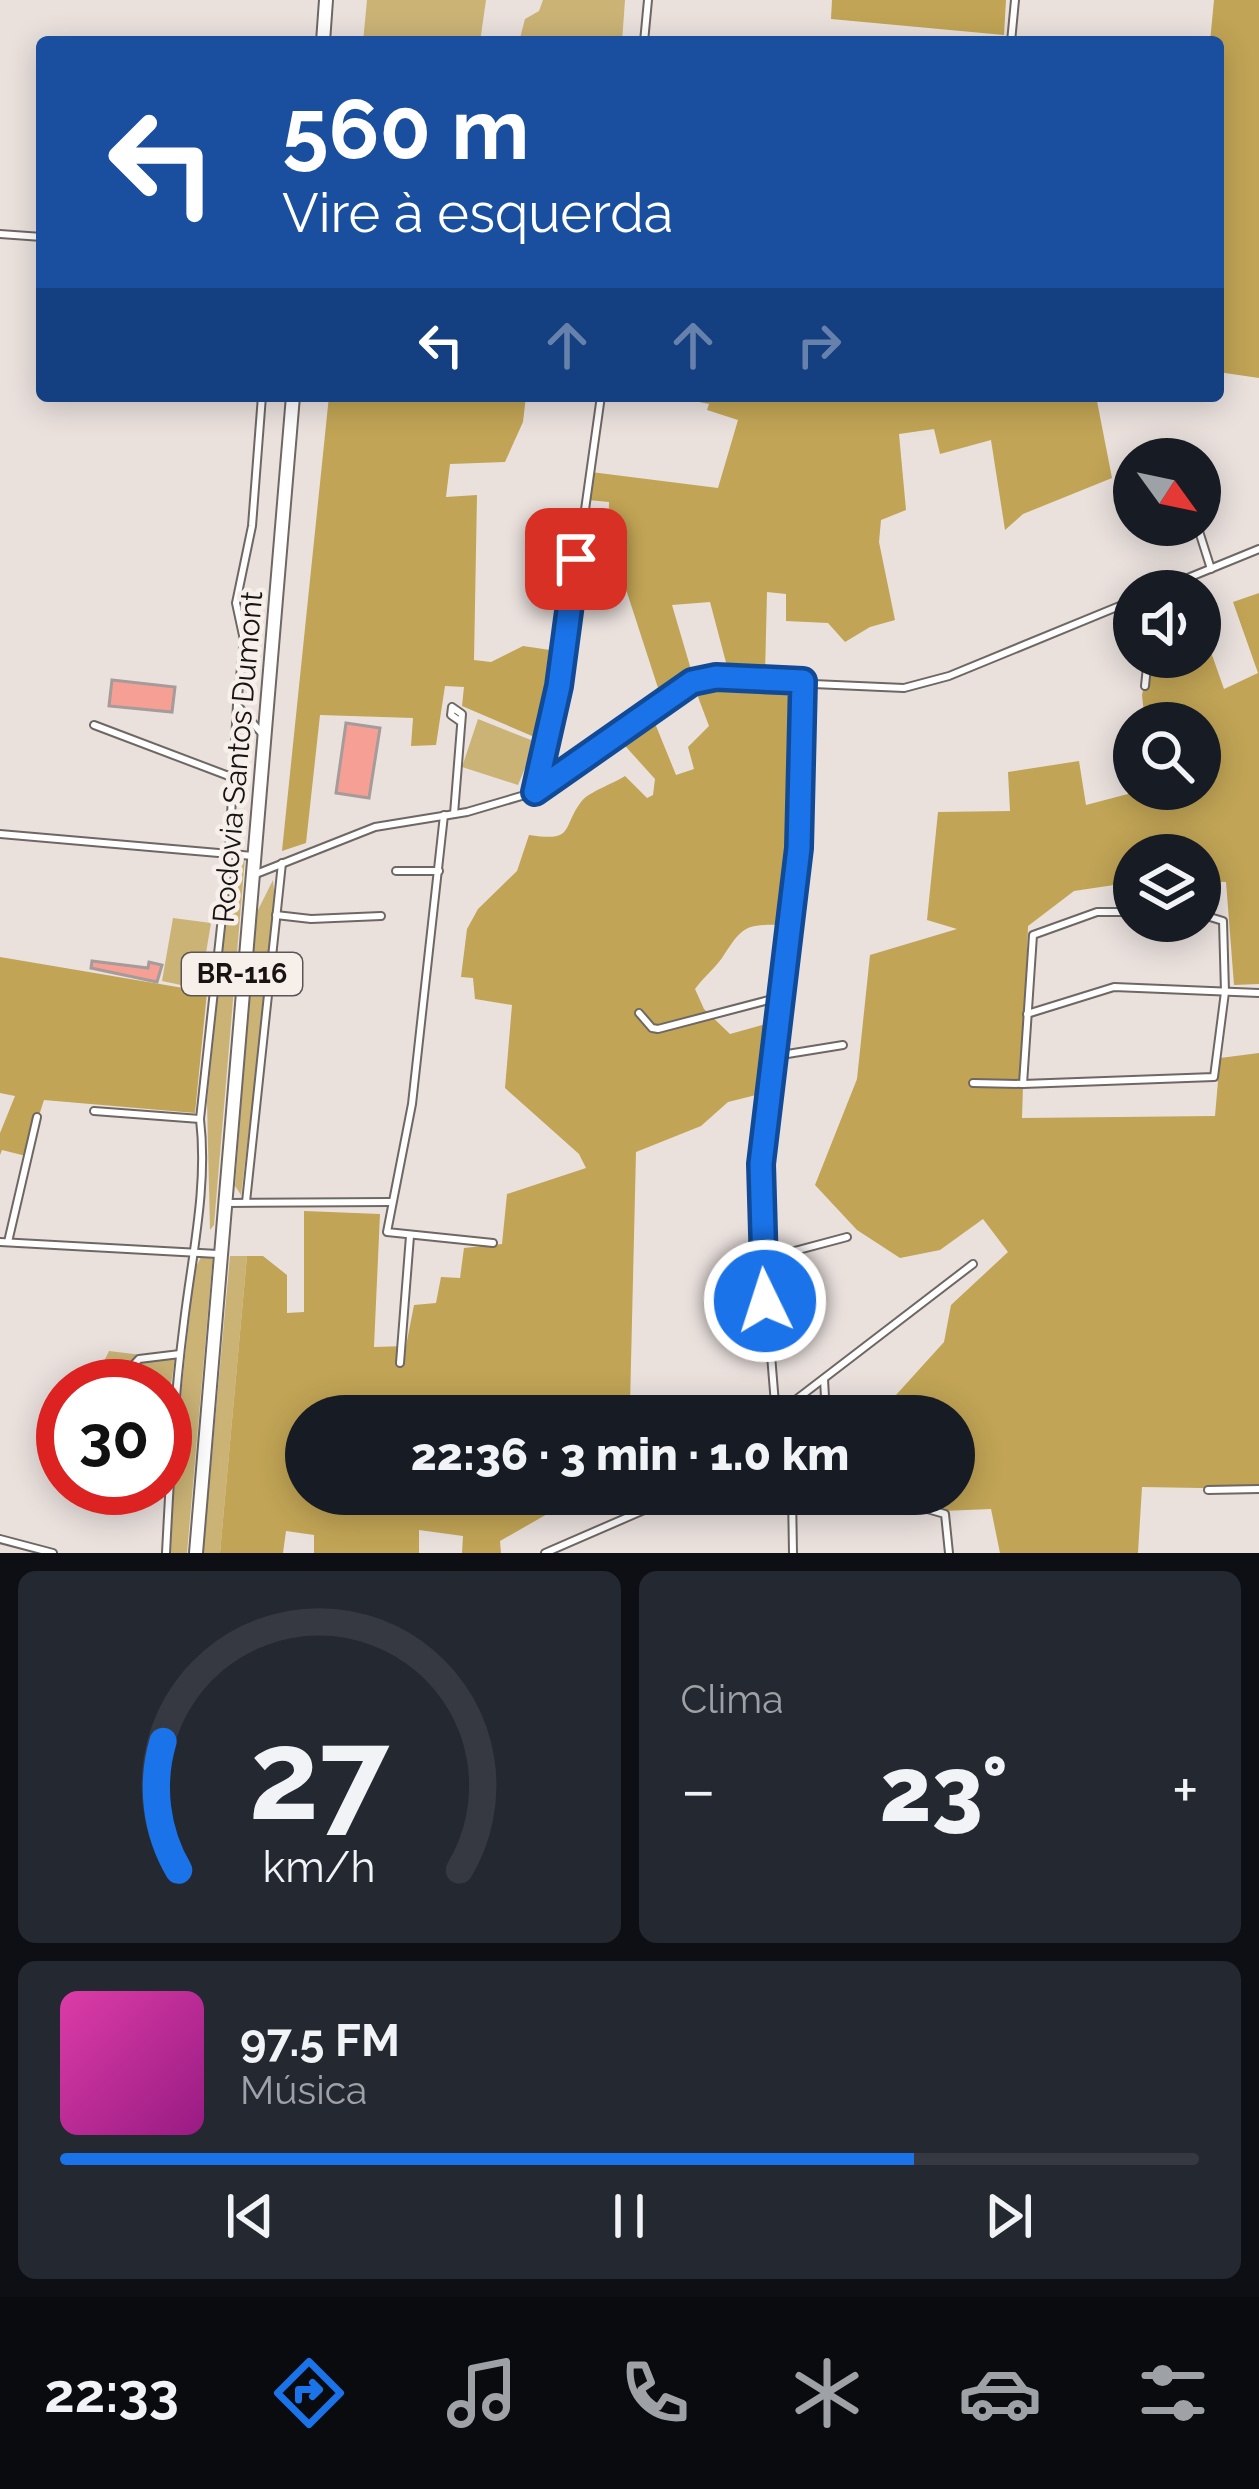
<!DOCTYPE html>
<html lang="pt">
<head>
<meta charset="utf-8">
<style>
  body { margin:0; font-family:Raleway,sans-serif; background:#242831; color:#f1f3f6; height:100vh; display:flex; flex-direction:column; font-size:45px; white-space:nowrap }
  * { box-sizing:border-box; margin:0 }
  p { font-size:39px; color:#9ea1a6 }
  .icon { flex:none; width:66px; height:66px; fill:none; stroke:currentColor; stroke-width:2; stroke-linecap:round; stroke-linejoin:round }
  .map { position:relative; height:1553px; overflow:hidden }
  .drawer { display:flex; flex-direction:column; gap:18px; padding:18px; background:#0d0f14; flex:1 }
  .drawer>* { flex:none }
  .hud { position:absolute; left:36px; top:36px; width:1188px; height:366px; border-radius:12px; box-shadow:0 6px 30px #0003; background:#1a4fa0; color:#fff; overflow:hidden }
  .needle { width:78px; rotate:123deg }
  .buttons { position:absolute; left:1113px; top:438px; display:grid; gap:24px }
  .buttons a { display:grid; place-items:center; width:108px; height:108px; border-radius:50%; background:#171b24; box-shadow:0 6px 30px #0003; font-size:60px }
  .speed { position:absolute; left:36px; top:1359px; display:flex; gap:24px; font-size:60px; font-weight:700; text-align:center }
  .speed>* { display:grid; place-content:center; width:156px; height:156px; border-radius:50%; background:#171b24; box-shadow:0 6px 30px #0003; line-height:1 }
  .speed .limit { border:18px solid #d22; background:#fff; color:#111 }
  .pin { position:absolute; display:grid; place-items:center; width:102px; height:102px; color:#fff; margin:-51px; border-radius:24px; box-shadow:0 6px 18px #0006 }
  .me { position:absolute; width:132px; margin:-66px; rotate:356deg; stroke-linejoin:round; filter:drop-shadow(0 0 9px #0008) }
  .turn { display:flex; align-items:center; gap:42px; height:252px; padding:0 48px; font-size:54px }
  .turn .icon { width:156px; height:156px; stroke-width:2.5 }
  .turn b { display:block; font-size:84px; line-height:102px }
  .lanes { display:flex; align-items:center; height:114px; padding:0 48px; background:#0003; justify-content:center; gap:60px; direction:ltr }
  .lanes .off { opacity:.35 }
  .big { font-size:90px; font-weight:800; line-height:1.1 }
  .drawer .card { flex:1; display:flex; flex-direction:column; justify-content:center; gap:18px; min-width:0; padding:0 42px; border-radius:18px; background:#242831 }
  .drawer .dial { align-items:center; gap:0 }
  .dial svg { height:312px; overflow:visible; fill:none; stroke:#363941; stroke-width:7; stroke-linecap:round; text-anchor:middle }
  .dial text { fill:#f1f3f6; stroke:none }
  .song { display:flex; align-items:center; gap:36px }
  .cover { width:144px; height:144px; border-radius:18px; background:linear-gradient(135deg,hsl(320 70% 55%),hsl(310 70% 35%)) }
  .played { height:12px; border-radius:6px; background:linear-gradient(90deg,#1a73e8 75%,#363941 75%) }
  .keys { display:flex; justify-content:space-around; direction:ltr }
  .heat { display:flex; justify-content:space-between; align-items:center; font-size:66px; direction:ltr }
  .drawer .tiles { flex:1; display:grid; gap:18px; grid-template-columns:1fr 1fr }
  .card:last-child { grid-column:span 2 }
  .trip { position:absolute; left:285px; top:1395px; width:690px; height:120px; border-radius:60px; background:#171b24; box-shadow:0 6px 30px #0003; font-weight:800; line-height:120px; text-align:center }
  .tabs { display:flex; height:192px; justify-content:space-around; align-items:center; background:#090b0e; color:#9ea1a6 }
  .tabs .icon { width:84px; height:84px }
  .tabs .active { color:#1a73e8 }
  .tabs b { font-size:54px; color:#f1f3f6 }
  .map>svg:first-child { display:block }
</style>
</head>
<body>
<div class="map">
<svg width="1259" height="1553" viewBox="0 0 1259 1553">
  <rect width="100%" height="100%" fill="#eae1dd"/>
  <!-- green -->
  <g fill="#cbb376">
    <polygon points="367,0 486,0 480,42 363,42"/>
    <polygon points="543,0 625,0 622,42 519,42 525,19 539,11"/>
    <polygon points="478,719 536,742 518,785 462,767"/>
    <polygon points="240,857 245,858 214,1225 210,1230 207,1102 225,906"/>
    <polygon points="273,880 276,912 241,1195 235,1186 255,916"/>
    <polygon points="173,918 211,923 200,989 162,981"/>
    <polygon points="202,1255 213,1255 187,1553 170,1553 173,1471 194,1271"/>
    <polygon points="230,1256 247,1256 220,1553 203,1553"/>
    <polygon points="109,1351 175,1359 168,1403 165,1386 92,1386"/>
  </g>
  <!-- forest -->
  <g fill="#c1a455">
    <polygon points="832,0 1006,0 1004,35 831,19"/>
    <polygon points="1214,0 1259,0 1259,378 1218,372 1218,42 1210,42"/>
    <polygon points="329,396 526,396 523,422 505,462 450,464 446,497 477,495 474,660 491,662 523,646 557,651 557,659 550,709 539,739 462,706 464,687 445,686 436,745 411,746 413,718 320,715 306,843 282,851"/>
    <polygon points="670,396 1096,396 1112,478 1023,514 1005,530 991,440 940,454 934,429 899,434 906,510 881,520 879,542 895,620 870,627 845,642 828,623 786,621 786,594 767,592 765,674 728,670 710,602 672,605 692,673 660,694 608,534 609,502 588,500 591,472 718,488 738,420 707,410 709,404"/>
    <polygon points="1259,593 1259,984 1234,985 1226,882 1200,881 1200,855 1134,855 1134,882 1074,891 1028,926 1022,1118 1215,1116 1220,1058 1259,1053 1259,1489 1142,1487 1138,1553 1000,1553 991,1509 942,1511 874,1494 954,1494 954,1416 877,1416 944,1342 951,1305 1008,1252 983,1219 940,1250 900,1258 857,1230 815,1185 857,1079 870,955 957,929 927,920 938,812 1010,811 1008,772 1079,761 1086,805 1147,789 1200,789 1200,723 1145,723 1142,695 1151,657 1200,657 1200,621 1224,689 1258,673 1233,602"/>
    <path d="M 704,682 L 798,688 L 785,925 C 744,924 743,926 722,958 C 714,969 703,978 695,989 L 704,1009 L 730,1034 L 773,1022 L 760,1094 L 728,1102 L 701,1126 L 636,1152 L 630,1405 L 589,1416 L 306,1416 L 306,1494 L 550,1494 L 549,1513 L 500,1541 L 501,1553 L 462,1553 L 463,1536 L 419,1530 L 419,1553 L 314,1553 L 314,1535 L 286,1531 L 283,1553 L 220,1553 L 247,1256 L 263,1256 L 287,1275 L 287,1313 L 304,1312 L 304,1211 L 380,1214 L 374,1347 L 406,1346 L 414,1305 L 436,1303 L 441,1277 L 460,1278 L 464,1248 L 502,1244 L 507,1194 L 586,1168 L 579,1154 L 505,1088 L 512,1005 L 475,999 L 473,978 L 461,977 L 467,929 L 478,909 L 517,871 L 529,835 C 575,842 561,829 581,802 C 588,792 613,784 625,776 L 647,798 L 653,795 L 655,779 L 618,738 L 652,716 L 676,775 L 694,769 L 688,747 L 709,726 L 695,689 Z"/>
    <polygon points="0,957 207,992 195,1113 44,1100 26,1156 2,1150 0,1155 0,1133 15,1096 0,1093"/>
  </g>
  <!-- building -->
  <g fill="#f6a095" stroke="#a49b9a" stroke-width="3">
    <polygon points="112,680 175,687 172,712 109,706"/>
    <polygon points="346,723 380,728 369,798 336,793"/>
    <polygon points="92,961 148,968 149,962 162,965 157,982 91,968"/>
  </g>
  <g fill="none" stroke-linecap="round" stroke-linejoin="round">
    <defs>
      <g id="street">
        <polyline points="644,42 648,0"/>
        <polyline points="1011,42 1015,0"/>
        <polyline points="0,234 42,237"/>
        <polyline points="262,396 252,526 236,603 244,640 237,705 265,737"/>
        <polyline points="1162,447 1168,459"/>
        <polyline points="1197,525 1211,569"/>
        <polyline points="1156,591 1259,549"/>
        <polyline points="1145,686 1148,657"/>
        <polyline points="94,725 234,778"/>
        <polyline points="535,789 565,652 601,396"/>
        <polyline points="454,814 462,714 452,707 451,715 461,722"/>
        <polyline points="444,815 412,1104 387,1232 493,1243"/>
        <polyline points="0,834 253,856"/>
        <polyline points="396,871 439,871"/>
        <polyline points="256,874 375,827 467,812 535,792 701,679 904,688 949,676 1134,600"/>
        <polyline points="1134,912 1097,912 1033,935 1023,1084 1214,1077 1225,992 1223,921 1200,914"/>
        <polyline points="276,915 311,919 381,916"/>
        <polyline points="639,1013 652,1028 658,1029 784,996"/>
        <polyline points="1027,1014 1114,987 1259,993"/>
        <polyline points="775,1056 843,1045"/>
        <polyline points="973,1083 1023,1084"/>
        <polyline points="94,1111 200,1119"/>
        <polyline points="246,1202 282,863"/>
        <polyline points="227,1203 391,1202"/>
        <polyline points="0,1242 218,1254"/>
        <polyline points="8,1242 37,1117"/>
        <polyline points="761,1260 847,1237"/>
        <polyline points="400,1363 410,1236"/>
        <polyline points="93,1378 125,1374 139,1359 180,1354"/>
        <polyline points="824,1379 826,1416"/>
        <polyline points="776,1415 973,1264"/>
        <polyline points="776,1416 759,1209 799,848 803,681"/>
        <polyline points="1208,1490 1259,1489"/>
        <polyline points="792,1494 793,1553"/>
        <polyline points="874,1494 945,1514 949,1553"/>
        <polyline points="0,1539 53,1553"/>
        <path d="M 166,1553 C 170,1476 174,1399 184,1322 C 192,1255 208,1186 200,1119 L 229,853 L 237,705"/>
        <polyline points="545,1553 681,1494"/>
      </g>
      <g id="highway">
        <polyline points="323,42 326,0"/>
        <polyline points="196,1553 293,396"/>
      </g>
    </defs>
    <!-- street casing -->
    <use href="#street" stroke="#6e6763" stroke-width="10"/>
    <!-- highway casing -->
    <use href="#highway" stroke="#6e6763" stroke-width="16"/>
    <!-- street -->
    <use href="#street" stroke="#fff" stroke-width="6"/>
    <!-- highway -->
    <use href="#highway" stroke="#fff" stroke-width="12"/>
  </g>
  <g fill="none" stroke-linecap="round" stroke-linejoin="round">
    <defs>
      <polyline id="route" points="576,559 559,686 535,792 692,682 716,677 803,681 799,848 761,1164 765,1301"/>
    </defs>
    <!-- route casing -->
    <use href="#route" stroke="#114b97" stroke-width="30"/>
    <!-- route -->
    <use href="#route" stroke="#1a73e8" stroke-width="21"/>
  </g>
  <g text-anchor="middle" stroke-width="9" stroke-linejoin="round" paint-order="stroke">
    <!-- shield labels -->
    <rect fill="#f7efea" stroke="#5a5654" stroke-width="3" x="182" y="953" width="120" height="42" rx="9"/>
    <g font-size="27" font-weight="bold" fill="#171413">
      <text x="242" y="983">BR-116</text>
    </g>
    <!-- street labels -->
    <g font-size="30" fill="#171413" stroke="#f7efea">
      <text transform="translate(238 757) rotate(-85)" y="10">Rodovia Santos Dumont</text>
    </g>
  </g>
</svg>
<div class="buttons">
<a><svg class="needle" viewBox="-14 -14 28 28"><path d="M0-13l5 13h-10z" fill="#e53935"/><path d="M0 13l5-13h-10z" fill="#9ea1a6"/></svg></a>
<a><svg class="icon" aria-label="sound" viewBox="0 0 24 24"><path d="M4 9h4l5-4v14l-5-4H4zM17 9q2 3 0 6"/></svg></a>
<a><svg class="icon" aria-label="search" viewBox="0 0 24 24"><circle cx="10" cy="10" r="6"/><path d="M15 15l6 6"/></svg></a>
<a><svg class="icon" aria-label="layers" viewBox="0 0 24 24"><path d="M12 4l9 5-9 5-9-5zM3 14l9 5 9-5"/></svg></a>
</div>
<div class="speed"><div class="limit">30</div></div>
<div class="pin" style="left:576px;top:559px;background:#d93025"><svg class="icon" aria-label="arrive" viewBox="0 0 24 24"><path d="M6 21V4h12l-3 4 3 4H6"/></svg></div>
<svg class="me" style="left:765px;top:1301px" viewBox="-20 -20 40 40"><circle r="17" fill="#1a73e8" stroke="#fff" stroke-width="3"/><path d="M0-11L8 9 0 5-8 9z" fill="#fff"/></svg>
<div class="trip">22:36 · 3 min · 1.0 km</div>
<div class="hud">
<div class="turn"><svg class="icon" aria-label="left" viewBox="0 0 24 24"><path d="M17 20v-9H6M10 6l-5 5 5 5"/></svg><div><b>560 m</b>Vire à esquerda</div></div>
<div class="lanes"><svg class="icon" aria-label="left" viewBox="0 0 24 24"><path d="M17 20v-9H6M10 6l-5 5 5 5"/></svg><svg class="icon off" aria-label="ahead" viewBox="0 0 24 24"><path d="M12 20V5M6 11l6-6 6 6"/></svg><svg class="icon off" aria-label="ahead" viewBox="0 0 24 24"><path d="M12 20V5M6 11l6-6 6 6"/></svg><svg class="icon off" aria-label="right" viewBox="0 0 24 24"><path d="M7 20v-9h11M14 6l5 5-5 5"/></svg></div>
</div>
</div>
<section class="drawer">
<div class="tiles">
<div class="card dial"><svg viewBox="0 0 100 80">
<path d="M14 69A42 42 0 1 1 86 69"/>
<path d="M14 69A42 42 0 0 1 10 36" stroke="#1a73e8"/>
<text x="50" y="56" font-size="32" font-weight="700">27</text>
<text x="50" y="72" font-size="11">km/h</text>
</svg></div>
<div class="card"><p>Clima</p>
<div class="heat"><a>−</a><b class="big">23°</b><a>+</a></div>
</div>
<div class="card">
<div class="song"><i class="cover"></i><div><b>97.5 FM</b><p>Música</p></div></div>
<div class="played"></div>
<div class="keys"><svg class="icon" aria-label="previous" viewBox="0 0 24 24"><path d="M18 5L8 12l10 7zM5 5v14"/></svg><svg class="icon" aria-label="pause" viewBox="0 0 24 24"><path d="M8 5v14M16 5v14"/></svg><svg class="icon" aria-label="next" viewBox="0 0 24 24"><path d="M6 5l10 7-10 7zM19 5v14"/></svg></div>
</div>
</div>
</section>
<nav class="tabs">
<b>22:33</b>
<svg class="icon active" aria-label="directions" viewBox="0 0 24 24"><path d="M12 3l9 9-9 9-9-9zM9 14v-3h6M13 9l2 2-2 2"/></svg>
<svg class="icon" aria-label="music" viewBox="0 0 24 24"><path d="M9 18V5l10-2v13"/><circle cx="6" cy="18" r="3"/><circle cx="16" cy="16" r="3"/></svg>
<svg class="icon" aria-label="phone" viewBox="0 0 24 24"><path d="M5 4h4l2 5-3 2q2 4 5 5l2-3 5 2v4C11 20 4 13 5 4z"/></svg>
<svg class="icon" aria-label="climate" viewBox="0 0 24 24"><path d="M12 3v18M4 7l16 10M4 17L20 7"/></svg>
<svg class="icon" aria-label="car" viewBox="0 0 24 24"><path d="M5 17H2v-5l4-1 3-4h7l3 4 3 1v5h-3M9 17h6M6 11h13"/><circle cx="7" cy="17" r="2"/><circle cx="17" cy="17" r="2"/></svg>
<svg class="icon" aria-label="filters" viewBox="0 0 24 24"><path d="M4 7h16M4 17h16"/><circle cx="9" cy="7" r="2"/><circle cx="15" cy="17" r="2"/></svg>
</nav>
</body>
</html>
